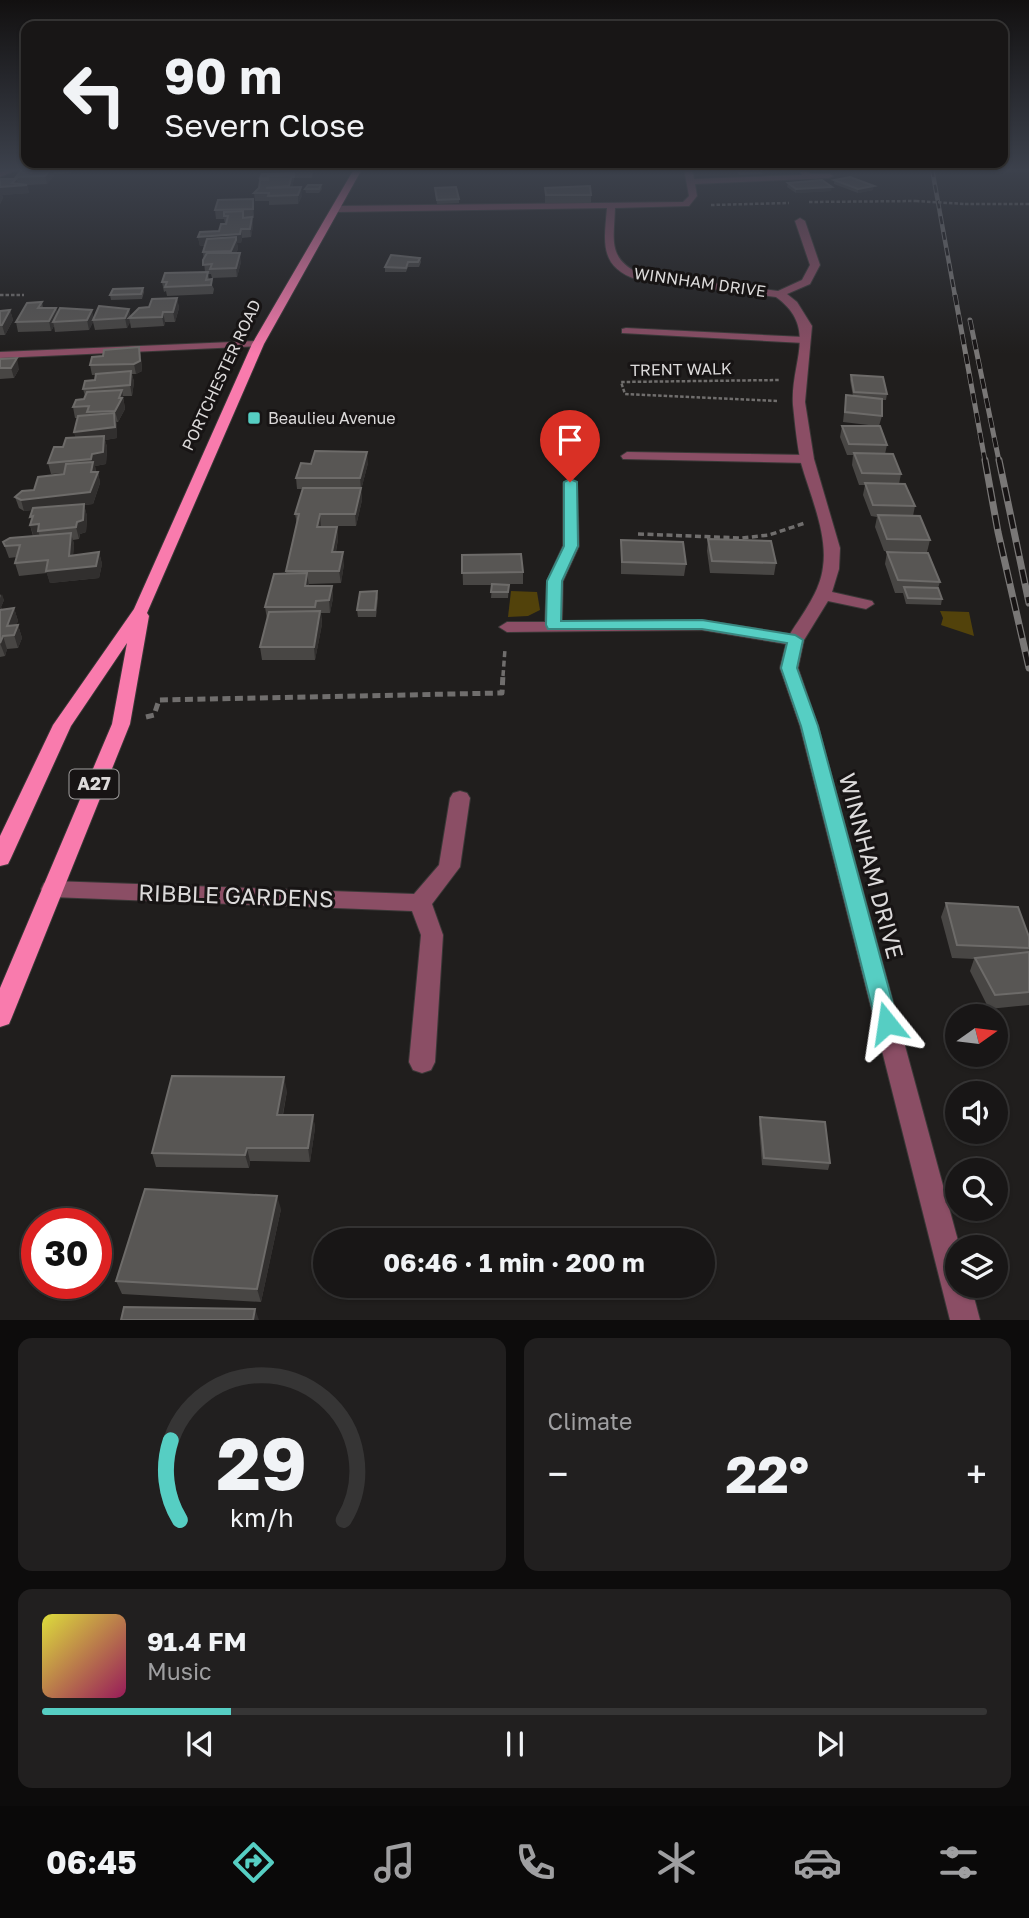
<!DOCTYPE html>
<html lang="en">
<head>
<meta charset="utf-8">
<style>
  body { margin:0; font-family:"Golos Text",sans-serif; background:#211f1f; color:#f1f3f6; height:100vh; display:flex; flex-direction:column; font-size:26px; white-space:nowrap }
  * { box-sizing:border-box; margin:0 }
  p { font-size:23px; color:#9f9fa1 }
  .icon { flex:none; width:38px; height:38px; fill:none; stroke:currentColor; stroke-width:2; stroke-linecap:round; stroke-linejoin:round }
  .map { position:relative; height:1320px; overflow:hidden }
  .sheet { display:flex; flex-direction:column; gap:18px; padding:18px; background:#0d0c0c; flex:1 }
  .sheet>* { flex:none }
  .banner { position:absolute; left:21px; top:21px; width:987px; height:147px; border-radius:14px; box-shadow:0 2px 5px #0004,0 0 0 2px #363535; background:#181616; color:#f1f3f6; overflow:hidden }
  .needle { width:46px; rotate:76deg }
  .controls { position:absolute; left:945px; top:1004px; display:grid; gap:14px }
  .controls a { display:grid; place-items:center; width:63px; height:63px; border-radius:50%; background:#181616; box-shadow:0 2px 5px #0004,0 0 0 2px #363535; font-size:35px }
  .speed { position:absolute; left:21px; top:1208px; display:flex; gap:14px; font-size:35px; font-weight:700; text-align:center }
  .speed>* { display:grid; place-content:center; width:91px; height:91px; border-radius:50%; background:#181616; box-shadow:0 2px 5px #0004,0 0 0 2px #363535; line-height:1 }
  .speed .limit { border:10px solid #d22; background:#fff; color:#111 }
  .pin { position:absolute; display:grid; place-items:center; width:60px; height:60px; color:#fff; margin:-72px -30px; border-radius:50% 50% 50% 0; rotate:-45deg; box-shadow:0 0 7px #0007 }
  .pin .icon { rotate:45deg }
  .me { position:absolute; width:77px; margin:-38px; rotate:345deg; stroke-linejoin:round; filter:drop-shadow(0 0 5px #0008) }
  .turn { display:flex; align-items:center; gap:24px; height:147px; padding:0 28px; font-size:32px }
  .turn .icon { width:91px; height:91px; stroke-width:2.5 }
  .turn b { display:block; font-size:49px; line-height:60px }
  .big { font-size:52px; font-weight:700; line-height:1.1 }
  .sheet .widget { flex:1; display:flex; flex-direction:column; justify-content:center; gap:10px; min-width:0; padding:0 24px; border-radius:14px; background:#211f1f }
  .sheet .dial { align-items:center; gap:0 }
  .dial svg { height:182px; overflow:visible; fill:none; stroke:#363535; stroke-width:7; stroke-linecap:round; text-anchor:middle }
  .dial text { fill:#f1f3f6; stroke:none }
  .song { display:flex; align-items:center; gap:21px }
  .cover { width:84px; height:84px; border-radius:10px; background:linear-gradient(135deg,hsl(60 70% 55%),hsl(330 70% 35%)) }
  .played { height:7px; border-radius:4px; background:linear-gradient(90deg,#56cec3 20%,#363535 20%) }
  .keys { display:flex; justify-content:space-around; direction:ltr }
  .heat { display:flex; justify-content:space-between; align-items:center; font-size:38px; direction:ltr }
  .sheet .tiles { flex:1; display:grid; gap:18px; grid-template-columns:1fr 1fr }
  .widget:last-child { grid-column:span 2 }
  .trip { position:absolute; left:313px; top:1228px; width:402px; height:70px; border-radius:35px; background:#181616; box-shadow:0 2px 5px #0004,0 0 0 2px #363535; font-weight:700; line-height:70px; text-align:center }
  .menu { display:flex; height:112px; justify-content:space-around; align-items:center; background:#0a0909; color:#9f9fa1 }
  .menu .icon { width:49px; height:49px }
  .menu .current { color:#56cec3 }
  .menu b { font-size:32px; color:#f1f3f6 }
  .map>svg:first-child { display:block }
</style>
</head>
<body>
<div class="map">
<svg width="1029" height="1320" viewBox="0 0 1029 1320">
  <rect width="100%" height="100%" fill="#201e1d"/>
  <!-- green -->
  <g fill="#52420b">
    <polygon points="511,591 537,592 540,610 528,616 508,617"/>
    <polygon points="940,611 969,612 974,636 941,625 943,618"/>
  </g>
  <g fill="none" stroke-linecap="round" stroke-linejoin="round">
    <defs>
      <g id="lane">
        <polygon points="626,328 804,337 809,340 804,343 622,333 622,329"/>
        <polygon points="627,452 807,455 813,459 807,463 623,459 621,456"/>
      </g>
      <g id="street">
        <polygon points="8,169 19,169 0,177 0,172"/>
        <path d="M 684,169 L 692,169 L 694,179 L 802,175 L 800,172 L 804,170 L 812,174 L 829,174 L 833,176 L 829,178 L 695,184 L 697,196 L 689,206 L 615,208 C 614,240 607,258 640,274 L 778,291 L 802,280 L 810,265 L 795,221 L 800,218 L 805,221 L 820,265 L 810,284 L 787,294 L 797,302 L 812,326 L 805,402 L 814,459 L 840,548 L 839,569 L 832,592 L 872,601 L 874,604 L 866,609 L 828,601 L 804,640 L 798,668 L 818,726 L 960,1248 L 957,1248 L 957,1286 L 971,1286 L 980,1320 L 950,1320 L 800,726 L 780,668 L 786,644 L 702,630 L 507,632 L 499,627 L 507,622 L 545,622 L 547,581 L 563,546 L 563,483 L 570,479 L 577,483 L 579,546 L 563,581 L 562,621 L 702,620 L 790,634 C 803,613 820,592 823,567 C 828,534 810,495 801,463 C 797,445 795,424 793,405 C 790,362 819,328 776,297 L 638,280 C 599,267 604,243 607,208 L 337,212 L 333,209 L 337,206 L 683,202 L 689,196 Z"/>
        <polygon points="258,341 262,342 262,346 0,358 0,352"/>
        <polygon points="460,791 467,793 470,798 460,867 432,904 443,935 435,1062 431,1070 422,1073 413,1070 409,1062 421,935 412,911 52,897 44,895 41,889 44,883 52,881 414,894 439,865 450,798 453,793"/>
      </g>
      <polygon id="primary" points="354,169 362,169 264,344 147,613 149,616 130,724 12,1017 9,1024 0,1027 0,988 112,724 127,643 71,726 11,858 8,864 0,866 0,836 53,725 134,609 252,344"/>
    </defs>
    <!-- lane casing -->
    <use href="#lane" stroke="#3a3837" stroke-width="2"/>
    <!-- street casing -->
    <use href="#street" stroke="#3a3837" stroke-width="2"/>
    <!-- primary casing -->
    <use href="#primary" stroke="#3a3837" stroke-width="2"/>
    <!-- path-far2 -->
    <g stroke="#706e6d" stroke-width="2.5" stroke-dasharray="3.5 2" stroke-linecap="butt">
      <polyline points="809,202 916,201"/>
      <polyline points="965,204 1029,204"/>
      <polyline points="711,205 789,203"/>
      <polyline points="0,295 24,295"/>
      <polyline points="777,401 625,394 621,382 780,380"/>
    </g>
    <!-- path-far1 -->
    <g stroke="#706e6d" stroke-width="3.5" stroke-dasharray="6 3.5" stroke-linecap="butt">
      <polyline points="638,534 742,538 769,535 805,523"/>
      <polyline points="503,676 505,649"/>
    </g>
    <!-- path -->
    <polyline stroke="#706e6d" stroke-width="5" stroke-dasharray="8 4.5" stroke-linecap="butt" points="146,717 154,715 159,700 502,693 503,674"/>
    <!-- lane -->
    <use href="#lane" fill="#8b4e65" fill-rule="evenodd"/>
    <!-- street -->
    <use href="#street" fill="#8b4e65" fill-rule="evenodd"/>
    <!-- primary -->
    <use href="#primary" fill="#f97bad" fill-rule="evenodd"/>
    <defs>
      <polyline id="rail-far2" points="932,169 955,296"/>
      <g id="rail-far1">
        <polyline points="955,295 985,461"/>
        <polyline points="970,320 999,461"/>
      </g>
      <g id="rail">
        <polyline points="985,460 998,532 1029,668"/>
        <polyline points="999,460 1029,603"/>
      </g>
    </defs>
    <!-- rail-far2 casing -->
    <use href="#rail-far2" stroke="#797776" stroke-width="4.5"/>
    <!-- rail-far1 casing -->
    <use href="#rail-far1" stroke="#797776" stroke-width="5"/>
    <!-- rail casing -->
    <use href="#rail" stroke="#797776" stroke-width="7"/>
    <!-- rail-far2 -->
    <use href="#rail-far2" stroke="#171414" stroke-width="2.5" stroke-dasharray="8" stroke-linecap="butt"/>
    <!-- rail-far1 -->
    <use href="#rail-far1" stroke="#171414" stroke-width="3.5" stroke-dasharray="10" stroke-linecap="butt"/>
    <!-- rail -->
    <use href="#rail" stroke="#171414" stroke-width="4.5" stroke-dasharray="14" stroke-linecap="butt"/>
    <!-- path-bridge -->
    <polyline stroke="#706e6d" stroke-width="2.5" stroke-dasharray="3.5 2" stroke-linecap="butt" points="916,201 965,204"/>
  </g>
  <!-- wall -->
  <g fill="#484644">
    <polygon points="22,169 73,169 71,173 53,174 54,176 47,184 27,185 29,193 2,195 3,198 0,204 0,179 16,179 18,184 16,177"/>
    <polygon points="287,169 313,169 312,178 294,178 292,188 302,196 298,204 269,205 269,201 255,201 254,193 259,188 260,178 287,174"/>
    <polygon points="734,169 761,169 762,170 762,174 739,175"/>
    <polygon points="834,180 873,190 858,193 834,184"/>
    <polygon points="788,183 831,191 796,193 787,187"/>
    <polygon points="321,185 322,189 319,193 306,193 305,189"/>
    <polygon points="435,188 459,199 459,203 437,204"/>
    <polygon points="545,188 591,195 591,203 545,203"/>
    <polygon points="253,199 254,218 252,218 253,226 251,237 242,238 241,243 237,243 238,249 236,253 241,262 237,277 212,278 211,274 208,274 209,279 214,289 213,294 167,296 166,291 164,292 162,282 205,272 203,252 205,246 200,246 198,237 219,231 225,224 224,219 216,219 215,210"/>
    <polygon points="420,258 421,262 419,267 408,267 406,272 385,272 385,267"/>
    <polygon points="143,288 144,292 142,299 111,300 110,295"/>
    <polygon points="177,298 179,308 175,322 165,322 164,326 131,328 130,322 127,328 95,330 93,322 89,330 55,332 54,326 51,331 18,332 16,322 42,302 43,308 56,308 57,313 94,318 129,309 130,316 149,307"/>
    <polygon points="10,310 13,320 5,335 0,335 0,311"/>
    <polygon points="139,347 141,358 142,371 136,374 132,374 134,382 132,396 123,396 125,409 118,422 116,422 117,438 105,440 107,447 106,464 95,466 96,472 98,472 100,483 93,504 84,505 87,516 86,532 80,534 79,539 73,540 74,545 73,555 99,552 102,564 99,578 50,583 47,573 19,576 15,563 17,557 9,558 3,542 33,536 30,525 32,510 24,511 19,508 15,497 34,490 64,474 64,473 51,474 48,463 63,447 76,438 74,432 78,418 75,418 73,407 84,399 85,396 83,389 95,380 96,375 92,375 90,365 103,356"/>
    <polygon points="0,359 19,369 14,378 0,379"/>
    <polygon points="851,375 887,394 886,400 882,400 882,416 879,426 887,445 885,454 901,474 899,484 915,506 913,516 930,540 927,552 884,551 875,527 877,517 871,516 863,495 865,485 859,485 852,465 853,455 847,455 840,437 842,426 877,426 843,422 846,395 853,396 850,380"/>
    <polygon points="368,463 361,490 362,500 356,526 321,526 321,527 337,527 338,539 336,552 344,564 341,583 309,584 309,586 332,586 333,598 330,613 321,613 322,624 315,660 262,660 260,647 267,619 265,607 286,573 297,524 295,514 303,489 297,489 296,478"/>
    <polygon points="708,539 776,563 774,575 710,573 707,551"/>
    <polygon points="621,540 686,564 684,576 621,574"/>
    <polygon points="887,552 940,582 938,588 942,599 941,605 906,604 903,593 895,593 885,564"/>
    <polygon points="462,555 523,572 523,584 495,584 509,585 508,598 491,598 492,585 463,585"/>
    <polygon points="377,591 378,598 376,617 358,617 357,610"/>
    <polygon points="0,594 4,600 1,607 2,609 14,608 18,621 16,625 18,625 22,638 18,648 7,649 5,656 0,657"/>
    <polygon points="946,903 1029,937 1029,1005 989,1009 970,971 974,959 952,958 941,917"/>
    <polygon points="287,1091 283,1115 313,1115 315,1128 310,1162 250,1161 249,1168 156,1167 152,1153"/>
    <polygon points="760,1117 830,1163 828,1170 762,1165 759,1124"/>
    <polygon points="281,1209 261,1302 122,1294 116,1281"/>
  </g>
  <!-- shaded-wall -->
  <g fill="#312f2e">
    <polygon points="51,169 52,169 54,176 47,184 45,176"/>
    <polygon points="292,175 293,183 290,194 269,193"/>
    <polygon points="16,179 18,186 27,185 29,193 2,195 3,198 0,204 0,187 12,183"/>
    <polygon points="874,186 873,190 858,193 858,189"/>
    <polygon points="301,187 302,196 298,204 298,195"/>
    <polygon points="832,187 831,191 796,193 796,189"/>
    <polygon points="252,217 253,226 251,237 250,229"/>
    <polygon points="241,229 242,238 241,243 237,243 238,249 233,260 231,251 235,243 200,246 198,237"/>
    <polygon points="240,253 241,262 237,277 236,268"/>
    <polygon points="177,298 179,308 175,322 173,312"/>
    <polygon points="56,308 58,317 53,322 54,326 51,331 49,321"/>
    <polygon points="129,309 131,318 129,318 130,322 127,328 125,318"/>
    <polygon points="10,310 13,320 5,335 2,325"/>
    <polygon points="92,310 94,319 93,320 93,322 89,330 87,320"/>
    <polygon points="163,312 165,322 164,326 162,317"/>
    <polygon points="139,347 141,358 142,371 136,374 134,364"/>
    <polygon points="17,358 19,369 14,378 11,368"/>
    <polygon points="131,371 134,382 132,396 130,385"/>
    <polygon points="122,390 125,409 118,422 115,411"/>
    <polygon points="114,413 117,424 117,438 105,440 107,447 106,464 95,466 96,473 98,472 100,483 93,504 84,505 87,516 86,532 80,534 79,539 76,527 84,505 24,511 21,500 91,472 93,465 91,459 92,454 77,443 74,432"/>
    <polygon points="367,452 368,463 361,490 362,500 356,526 355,514 361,489 360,478"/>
    <polygon points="320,514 321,526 319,539 317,527"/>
    <polygon points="33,516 39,524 38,531 40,537 34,537 30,525 33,525 30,517"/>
    <polygon points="337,527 338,539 333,565 332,552"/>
    <polygon points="71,533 74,545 72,568 69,556"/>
    <polygon points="99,552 102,564 99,578 50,583 46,571"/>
    <polygon points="343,552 344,564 341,583 339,571"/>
    <polygon points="307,573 309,586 305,586"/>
    <polygon points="332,586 333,598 330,613 329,600"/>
    <polygon points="2,594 4,600 1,607 4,615 0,619 0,598"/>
    <polygon points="14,608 18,621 12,636 7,626"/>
    <polygon points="320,611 322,624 315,660 314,647"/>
    <polygon points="18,625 22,638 18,648 14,635"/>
    <polygon points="3,636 7,649 5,656 0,643"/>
    <polygon points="284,1077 287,1091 280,1128 277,1115"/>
    <polygon points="313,1115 315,1128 310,1162 308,1148"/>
    <polygon points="247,1148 250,1161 249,1168 245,1155"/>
    <polygon points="277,1196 281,1209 261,1302 257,1289"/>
    <polygon points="255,1309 259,1320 253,1320"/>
  </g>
  <!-- building -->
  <g fill="#585654" stroke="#6d6b69" stroke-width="2">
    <polygon points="22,169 51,169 45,176 16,177"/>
    <polygon points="287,169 311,169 311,170"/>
    <polygon points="738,169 761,169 762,170 740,171"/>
    <polygon points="294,173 294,177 292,177 292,175 268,176 268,178 260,178 262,174"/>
    <polygon points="292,175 289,186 266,188 301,187 298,195 268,196 269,193 254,193 259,188 260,180 268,180 268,176"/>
    <polygon points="850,177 874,186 858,189 834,180"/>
    <polygon points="0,179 16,179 12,183 27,185 0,187"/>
    <polygon points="822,180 832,187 796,189 788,183"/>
    <polygon points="308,185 321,185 319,189 305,189"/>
    <polygon points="590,186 591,195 546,195 545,188"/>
    <polygon points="456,187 459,199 437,200 435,188"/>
    <polygon points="253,199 253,209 215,210 218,200"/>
    <polygon points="243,211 243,218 252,217 250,229 241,229 240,234 198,237 200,232 219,231 221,224 226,224 228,216 224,216 224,212"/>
    <polygon points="236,237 236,240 231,251 203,252 207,239"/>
    <polygon points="207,253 240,253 236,268 210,269 212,264 203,265 203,260"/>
    <polygon points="391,255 420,258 418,262 408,262 406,268 385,267"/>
    <polygon points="208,272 206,280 212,279 211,285 165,287 167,282 162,282 165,273"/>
    <polygon points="143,288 141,294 110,295 113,289"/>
    <polygon points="177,298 173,312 163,312 162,317 129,318 139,308 149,307 152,299"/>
    <polygon points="42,302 38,308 56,308 49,321 16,322 27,303"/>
    <polygon points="99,306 129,309 125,318 93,320"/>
    <polygon points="60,308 92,310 87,320 53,322"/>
    <polygon points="10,310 2,325 0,325 0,311"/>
    <polygon points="139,347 140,361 134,364 90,365 92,357 103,356 104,350"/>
    <polygon points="17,358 11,368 0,368 0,359"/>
    <polygon points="131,371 130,385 83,389 85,381 95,380 96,374"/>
    <polygon points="851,375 883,377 887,394 854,392"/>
    <polygon points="122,390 119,398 122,398 115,411 87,412 89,406 73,407 76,400 84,399 87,392"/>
    <polygon points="846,395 882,399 882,416 845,412"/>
    <polygon points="114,413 115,427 74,432 78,416"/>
    <polygon points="842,426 880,426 887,445 849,444"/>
    <polygon points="104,436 103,452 92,454 91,459 48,463 54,447 63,447 66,438"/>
    <polygon points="315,451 367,452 360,478 296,478 301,463 311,464"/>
    <polygon points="854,453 893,454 901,474 862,473"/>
    <polygon points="93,462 91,472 98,472 90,492 21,500 15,497 22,491 34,490 38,477 64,474 66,464"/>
    <polygon points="865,483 905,484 915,506 873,505"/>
    <polygon points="303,488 361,488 355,514 320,514 317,527 337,527 332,552 343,552 339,571 286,571 299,514 295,514"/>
    <polygon points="84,504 83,520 77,522 76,527 38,531 39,524 30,525 33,516 30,517 33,508"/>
    <polygon points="878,515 920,516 930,540 887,539"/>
    <polygon points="71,533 69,556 99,552 96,566 46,571 48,560 15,563 20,545 5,546 3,542 10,538"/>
    <polygon points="708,539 771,541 776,563 712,561"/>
    <polygon points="621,540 683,542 686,564 622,562"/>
    <polygon points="887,552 928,553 940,582 898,580"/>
    <polygon points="521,554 523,572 462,573 462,555"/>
    <polygon points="307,573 305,586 332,586 329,600 316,601 315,607 265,607 274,574"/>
    <polygon points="492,584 509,585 508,592 491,592"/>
    <polygon points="904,587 938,588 942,599 908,598"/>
    <polygon points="377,591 375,610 357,610 360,592"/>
    <polygon points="14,608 7,626 18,625 14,635 3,636 0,643 0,610"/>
    <polygon points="320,611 314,647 260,647 269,612"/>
    <polygon points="946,903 1018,907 1029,937 1029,948 957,945"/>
    <polygon points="1029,952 1029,992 995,995 975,958"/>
    <polygon points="172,1076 284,1077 277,1115 313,1115 308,1148 247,1148 245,1155 152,1153"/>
    <polygon points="760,1117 825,1122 830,1163 764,1158"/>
    <polygon points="145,1189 277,1196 257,1289 116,1281"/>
    <polygon points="124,1307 255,1309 253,1320 121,1320"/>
  </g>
  <!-- sky -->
  <linearGradient id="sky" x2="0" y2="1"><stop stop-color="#121010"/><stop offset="0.48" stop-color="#3c414c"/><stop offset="1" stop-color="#3c414c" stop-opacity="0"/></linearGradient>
  <rect width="1029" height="354" fill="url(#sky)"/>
  <!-- route -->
  <polygon fill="#56cec3" stroke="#38867f" stroke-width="2" points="570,479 577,482 578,546 562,581 561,621 702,620 795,635 803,640 797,668 818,726 898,1023 895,1030 887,1032 879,1030 876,1023 801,726 781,668 787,643 702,629 548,629 546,625 547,581 564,546 564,482"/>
  <!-- markers -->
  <rect fill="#56cec3" stroke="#171414" stroke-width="2.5" x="247" y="411" width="14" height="14" rx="3.5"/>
  <g text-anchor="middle" stroke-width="6" stroke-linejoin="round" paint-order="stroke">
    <!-- far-street labels -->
    <g font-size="16" fill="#dcdada" stroke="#171414">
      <text transform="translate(700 282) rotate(8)" y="6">WINNHAM DRIVE</text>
      <text transform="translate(681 369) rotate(-1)" y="6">TRENT WALK</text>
      <text transform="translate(221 375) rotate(-65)" y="6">PORTCHESTER ROAD</text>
    </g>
    <!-- far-poi labels -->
    <g font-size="16" fill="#dcdada" stroke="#171414" text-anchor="start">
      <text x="268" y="424">Beaulieu Avenue</text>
    </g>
    <!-- shield labels -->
    <rect fill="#171414" stroke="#a19f9f" stroke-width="2" x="69.5" y="769.5" width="49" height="29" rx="5"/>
    <g font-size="18" font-weight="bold" fill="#dcdada">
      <text x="94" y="790">A27</text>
    </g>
    <!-- near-street labels -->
    <g font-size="23" fill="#dcdada" stroke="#171414">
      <text transform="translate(871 866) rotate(75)" y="8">WINNHAM DRIVE</text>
      <text transform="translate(236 896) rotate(2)" y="8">RIBBLE GARDENS</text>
    </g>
  </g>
</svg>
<div class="controls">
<a><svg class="needle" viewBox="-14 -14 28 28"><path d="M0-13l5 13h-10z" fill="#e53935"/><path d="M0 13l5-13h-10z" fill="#9f9fa1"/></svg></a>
<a><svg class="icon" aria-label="sound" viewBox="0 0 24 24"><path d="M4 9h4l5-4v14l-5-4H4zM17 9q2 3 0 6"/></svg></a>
<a><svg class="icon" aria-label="search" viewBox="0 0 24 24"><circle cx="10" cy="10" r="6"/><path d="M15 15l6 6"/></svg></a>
<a><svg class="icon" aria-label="layers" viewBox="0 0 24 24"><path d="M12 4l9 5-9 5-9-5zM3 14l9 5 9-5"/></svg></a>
</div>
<div class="speed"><div class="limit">30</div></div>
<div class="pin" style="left:570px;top:482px;background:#d93025"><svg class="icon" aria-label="arrive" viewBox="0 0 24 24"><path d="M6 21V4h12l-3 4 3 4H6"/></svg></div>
<svg class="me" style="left:887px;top:1023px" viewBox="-20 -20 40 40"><path d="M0-17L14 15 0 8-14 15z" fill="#56cec3" stroke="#fff" stroke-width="4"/></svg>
<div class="trip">06:46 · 1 min · 200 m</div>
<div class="banner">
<div class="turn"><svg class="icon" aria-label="left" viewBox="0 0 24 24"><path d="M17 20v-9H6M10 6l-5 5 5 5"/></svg><div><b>90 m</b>Severn Close</div></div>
</div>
</div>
<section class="sheet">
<div class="tiles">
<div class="widget dial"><svg viewBox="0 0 100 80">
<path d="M14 69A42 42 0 1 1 86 69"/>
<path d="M14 69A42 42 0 0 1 10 34" stroke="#56cec3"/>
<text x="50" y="56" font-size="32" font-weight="700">29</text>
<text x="50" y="72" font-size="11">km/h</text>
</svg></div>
<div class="widget"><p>Climate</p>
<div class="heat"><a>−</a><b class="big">22°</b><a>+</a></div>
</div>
<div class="widget">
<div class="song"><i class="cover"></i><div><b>91.4 FM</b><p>Music</p></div></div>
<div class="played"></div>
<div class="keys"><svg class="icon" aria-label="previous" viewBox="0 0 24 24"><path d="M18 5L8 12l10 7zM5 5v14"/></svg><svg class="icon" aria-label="pause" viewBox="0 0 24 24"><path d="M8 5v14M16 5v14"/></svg><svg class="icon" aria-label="next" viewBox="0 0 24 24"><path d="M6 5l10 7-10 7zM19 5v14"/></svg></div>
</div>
</div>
</section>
<nav class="menu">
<b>06:45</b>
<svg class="icon current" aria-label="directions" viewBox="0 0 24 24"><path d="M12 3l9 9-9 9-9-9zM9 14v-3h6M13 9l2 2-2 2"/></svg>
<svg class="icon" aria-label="music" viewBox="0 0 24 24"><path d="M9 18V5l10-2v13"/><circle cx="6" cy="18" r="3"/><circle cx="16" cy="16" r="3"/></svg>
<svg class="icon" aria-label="phone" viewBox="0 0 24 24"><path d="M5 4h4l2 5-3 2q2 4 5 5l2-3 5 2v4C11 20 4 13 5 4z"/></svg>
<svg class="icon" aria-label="climate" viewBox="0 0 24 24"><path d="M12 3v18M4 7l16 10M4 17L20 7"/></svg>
<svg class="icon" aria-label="car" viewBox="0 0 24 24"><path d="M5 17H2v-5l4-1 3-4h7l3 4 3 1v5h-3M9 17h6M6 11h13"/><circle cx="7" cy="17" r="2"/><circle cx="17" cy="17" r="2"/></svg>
<svg class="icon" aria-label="filters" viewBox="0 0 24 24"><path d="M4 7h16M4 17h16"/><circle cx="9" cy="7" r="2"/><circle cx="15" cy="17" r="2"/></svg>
</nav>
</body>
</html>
